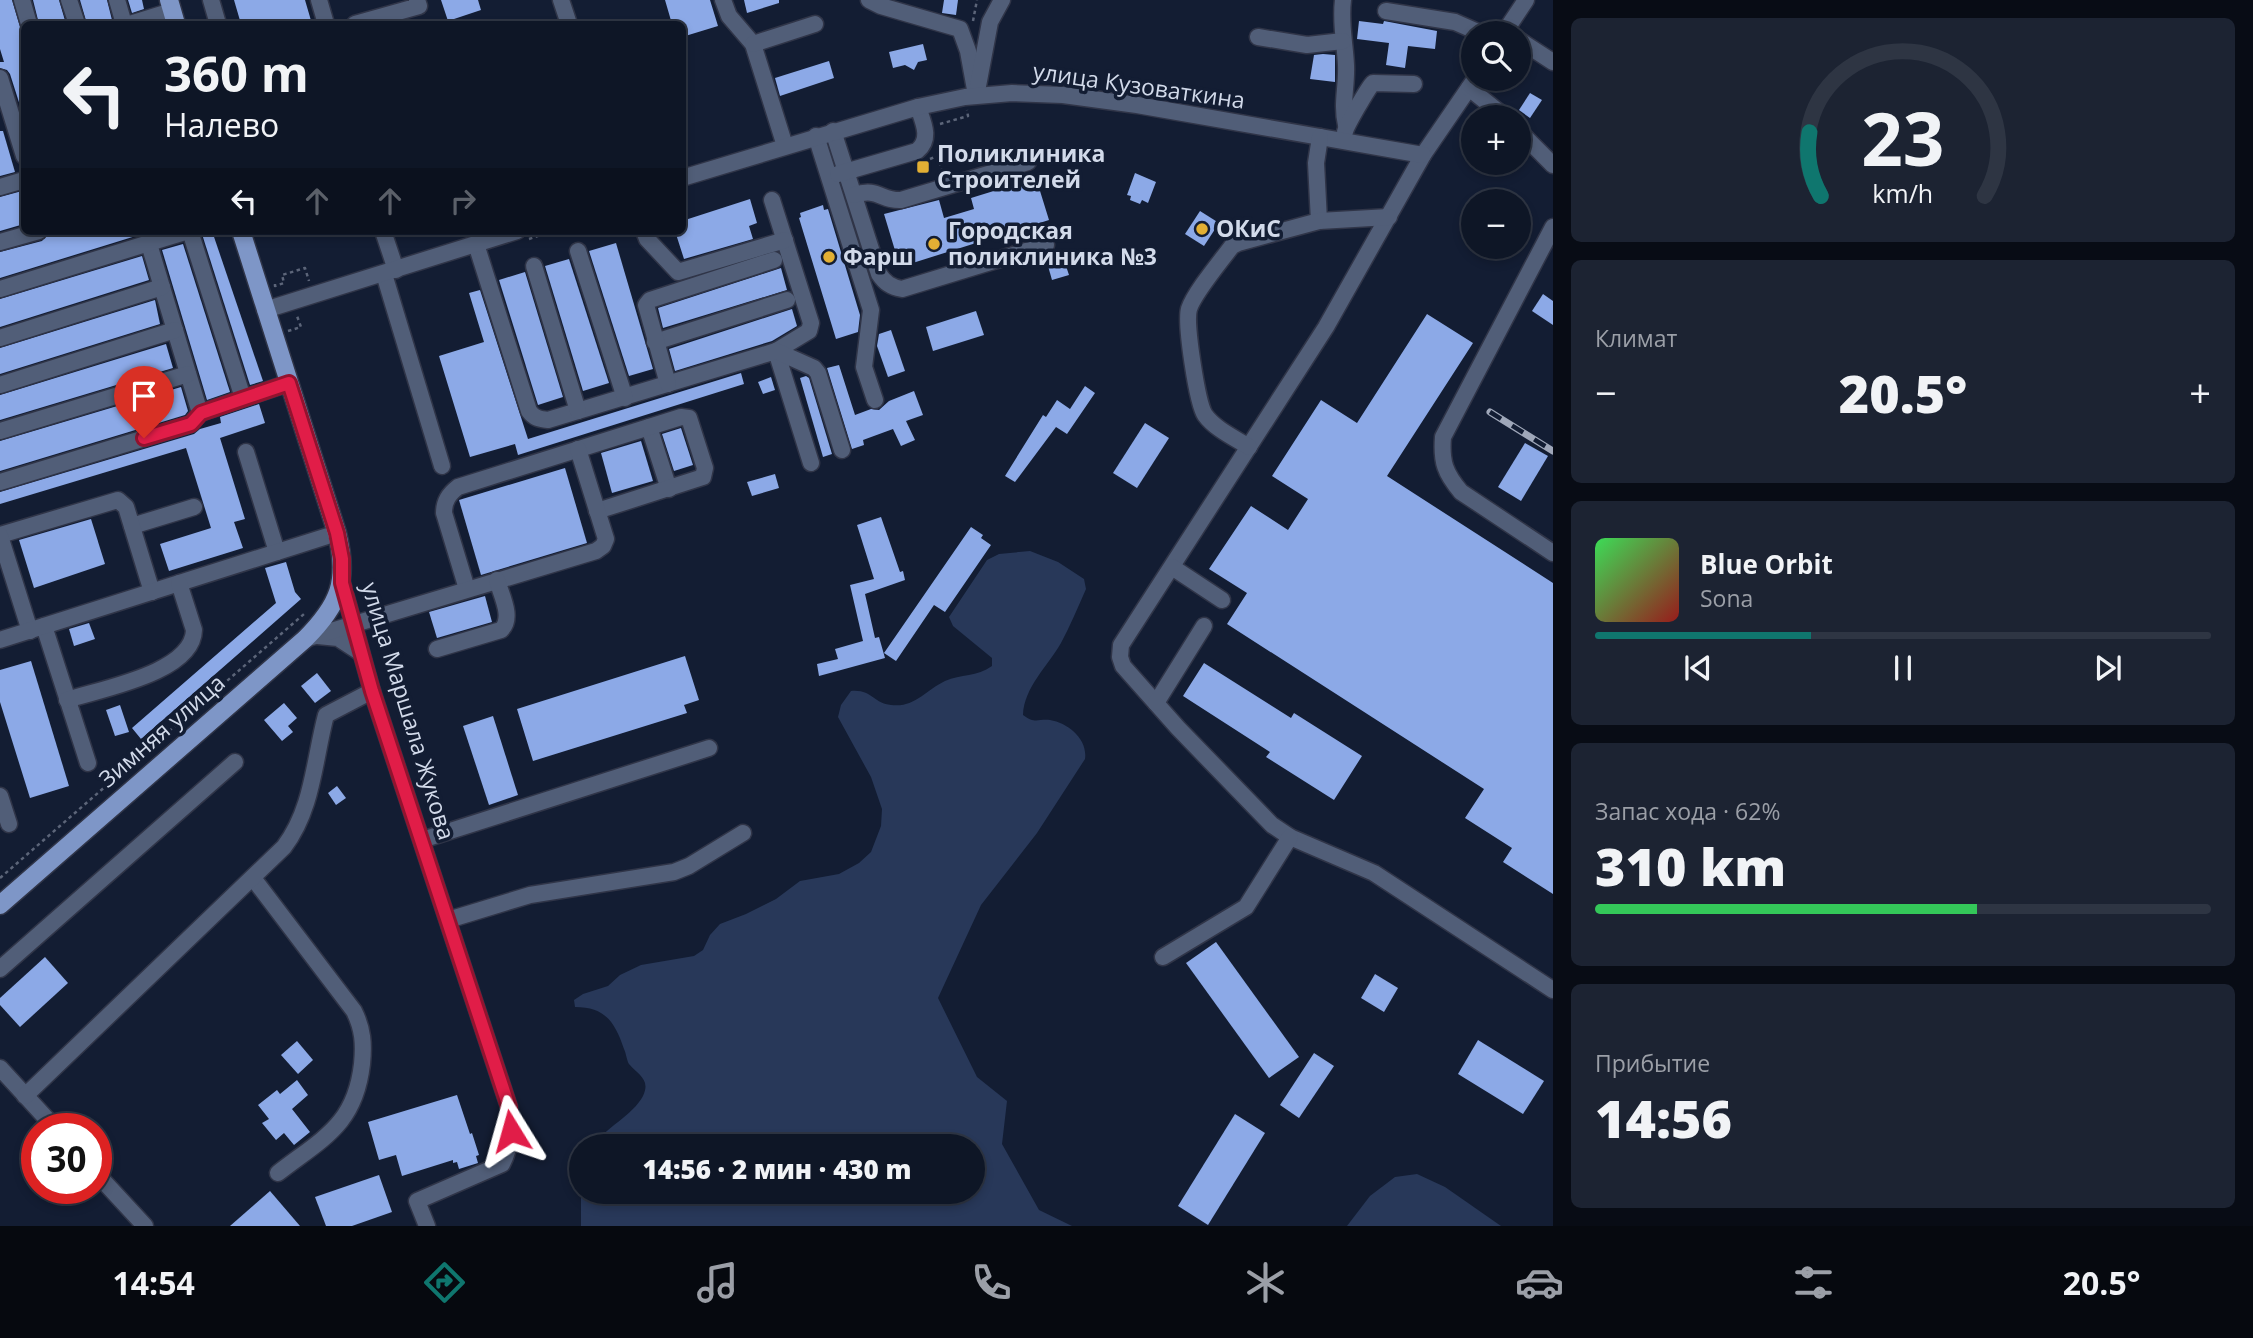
<!DOCTYPE html>
<html lang="ru">
<head>
<meta charset="utf-8">
<style>
  body { margin:0; font-family:"Open Sans",sans-serif; background:#1c2332; color:#f1f3f6; height:100vh; display:flex; flex-direction:column; font-size:26px; white-space:nowrap }
  * { box-sizing:border-box; margin:0 }
  p { font-size:23px; color:#9b9fa7 }
  .icon { flex:none; width:38px; height:38px; fill:none; stroke:currentColor; stroke-width:2; stroke-linecap:round; stroke-linejoin:round }
  .map { position:relative; flex:1; overflow:hidden }
  .drawer { display:flex; flex-direction:column; gap:18px; padding:18px; background:#080c15; width:700px }
  .drawer>* { flex:none }
  .guide { position:absolute; left:21px; top:21px; width:665px; height:214px; border-radius:10px; box-shadow:0 4px 10px #0003,0 0 0 2px #2e3543; background:#0e1626; color:#f1f3f6; overflow:hidden }
  .controls { position:absolute; left:1461px; top:21px; display:grid; gap:14px }
  .controls a { display:grid; place-items:center; width:70px; height:70px; border-radius:50%; background:#0e1626; box-shadow:0 4px 10px #0003,0 0 0 2px #2e3543; font-size:35px }
  .speed { position:absolute; left:21px; top:1113px; display:flex; gap:14px; font-size:35px; font-weight:700; text-align:center }
  .speed>* { display:grid; place-content:center; width:91px; height:91px; border-radius:50%; background:#0e1626; box-shadow:0 4px 10px #0003,0 0 0 2px #2e3543; line-height:1 }
  .speed .limit { border:10px solid #d22; background:#fff; color:#111 }
  .pin { position:absolute; display:grid; place-items:center; width:60px; height:60px; color:#fff; margin:-72px -30px; border-radius:50% 50% 50% 0; rotate:-45deg; box-shadow:0 0 7px #0007 }
  .pin .icon { rotate:45deg }
  .me { position:absolute; width:77px; margin:-38px; rotate:352deg; stroke-linejoin:round; filter:drop-shadow(0 0 5px #0008) }
  .turn { display:flex; align-items:center; gap:24px; height:147px; padding:0 28px; font-size:32px }
  .turn .icon { width:91px; height:91px; stroke-width:2.5 }
  .turn b { display:block; font-size:49px; line-height:60px }
  .lanes { display:flex; align-items:center; height:66px; padding:0 28px; background:#0003; justify-content:center; gap:35px; direction:ltr }
  .lanes .off { opacity:.35 }
  .big { font-size:52px; font-weight:800; line-height:1.1 }
  .drawer .widget { flex:1; display:flex; flex-direction:column; justify-content:center; gap:10px; min-width:0; padding:0 24px; border-radius:10px; background:#1c2332 }
  .drawer .dial { align-items:center; gap:0 }
  .dial svg { height:182px; overflow:visible; fill:none; stroke:#2e3543; stroke-width:7; stroke-linecap:round; text-anchor:middle }
  .dial text { fill:#f1f3f6; stroke:none }
  .song { display:flex; align-items:center; gap:21px }
  .cover { width:84px; height:84px; border-radius:10px; background:linear-gradient(135deg,hsl(130 70% 55%),hsl(0 70% 35%)) }
  .played { height:7px; border-radius:4px; background:linear-gradient(90deg,#0f766e 35%,#2e3543 35%) }
  .keys { display:flex; justify-content:space-around; direction:ltr }
  .heat { display:flex; justify-content:space-between; align-items:center; font-size:38px; direction:ltr }
  .charge { height:10px; border-radius:5px; background:linear-gradient(90deg,#34c759 62%,#2e3543 0) }
  .trip { position:absolute; left:569px; top:1134px; width:416px; height:70px; border-radius:35px; background:#0e1626; box-shadow:0 4px 10px #0003,0 0 0 2px #2e3543; font-weight:800; line-height:70px; text-align:center }
  .tab-bar { display:flex; height:112px; justify-content:space-around; align-items:center; background:#06090f; color:#9b9fa7 }
  .tab-bar .icon { width:49px; height:49px }
  .tab-bar .selected { color:#0f766e }
  .tab-bar b { font-size:32px; color:#f1f3f6 }
  main { display:flex; flex:1; min-height:0 }
  .map>svg:first-child { display:block }
</style>
</head>
<body>
<main>
<div class="map">
<svg width="1553" height="1226" viewBox="0 0 1553 1226">
  <rect width="100%" height="100%" fill="#131d33"/>
  <!-- green -->
  <g fill="#283859">
    <path d="M 1030,551 L 1058,562 L 1084,579 L 1086,589 C 1078,607 1070,626 1061,643 C 1048,666 1024,687 1023,715 C 1035,724 1037,719 1050,720 C 1068,723 1088,739 1085,759 L 1037,833 L 981,905 L 938,998 L 977,1077 L 1007,1101 L 1002,1144 L 1039,1210 L 1072,1226 L 581,1226 L 581,1180 L 581,1192 L 973,1192 L 973,1146 L 593,1146 C 605,1128 633,1115 643,1096 C 651,1079 638,1075 629,1064 C 627,1061 626,1053 624,1049 C 615,1022 605,1007 575,1007 L 574,1000 L 583,994 L 608,986 L 620,975 L 641,965 L 694,956 L 703,950 L 710,935 L 720,924 L 746,914 L 776,899 L 800,881 L 839,874 L 859,863 L 871,852 L 881,826 L 882,809 L 871,777 L 838,717 L 841,705 L 851,691 C 872,689 874,704 891,705 C 915,708 926,690 945,681 C 961,674 977,677 992,666 L 992,658 L 953,626 L 949,617 L 987,560 L 999,554 Z"/>
    <polygon points="1417,1174 1445,1187 1501,1226 1347,1226 1370,1196 1395,1177"/>
  </g>
  <!-- building -->
  <g fill="#8ca9e7">
    <polygon points="0,0 12,0 24,40 24,118 10,74 7,70 0,68 0,62 4,62 0,49"/>
    <polygon points="33,0 59,0 66,24 39,24"/>
    <polygon points="80,0 107,0 112,20 96,24 87,24"/>
    <polygon points="128,0 142,0 144,9 132,13"/>
    <polygon points="234,0 305,0 312,24 241,24"/>
    <polygon points="441,0 478,0 481,10 448,21"/>
    <polygon points="665,0 710,0 718,26 682,37 682,24 672,24"/>
    <polygon points="744,0 779,0 779,3 747,13"/>
    <polygon points="944,0 958,0 956,15 942,13"/>
    <polygon points="1359,21 1383,24 1384,21 1437,31 1435,49 1408,46 1405,68 1386,65 1389,43 1357,39"/>
    <polygon points="923,44 927,60 918,62 914,70 905,65 893,68 889,52"/>
    <polygon points="1323,54 1335,55 1335,82 1310,79 1314,55"/>
    <polygon points="829,61 834,78 780,96 775,78"/>
    <polygon points="1530,93 1542,100 1530,118 1519,110"/>
    <polygon points="0,131 3,131 15,172 0,176"/>
    <polygon points="1135,173 1156,182 1148,203 1142,200 1140,204 1130,200 1131,196 1127,195"/>
    <polygon points="1036,178 1049,220 900,267 884,214 939,200 944,218 974,209 971,198"/>
    <polygon points="22,191 24,224 0,231 0,197"/>
    <polygon points="750,199 757,223 749,226 753,239 684,259 675,231 682,231 682,221"/>
    <polygon points="823,205 824,210 828,209 860,315 858,332 836,339 799,218 801,217 800,213"/>
    <polygon points="1200,211 1219,223 1204,246 1185,234"/>
    <polygon points="54,231 152,231 0,278 0,252 42,241 49,233"/>
    <polygon points="201,231 212,231 263,381 250,385"/>
    <polygon points="616,243 653,369 629,376 589,251"/>
    <polygon points="183,244 230,392 207,400 162,250"/>
    <polygon points="1062,254 1069,275 1052,280 1046,259"/>
    <polygon points="142,256 149,280 0,327 0,299"/>
    <polygon points="569,259 609,383 583,391 545,266"/>
    <polygon points="781,268 787,290 663,328 658,308"/>
    <polygon points="525,272 563,397 538,405 499,280"/>
    <polygon points="480,290 528,439 741,373 744,384 518,455 515,444 470,457 439,356 484,342 469,293"/>
    <polygon points="1543,294 1553,301 1553,325 1532,311"/>
    <polygon points="155,300 160,324 0,374 0,348"/>
    <polygon points="792,309 797,326 772,341 675,371 669,349"/>
    <polygon points="976,311 984,335 933,351 926,327"/>
    <polygon points="1427,314 1473,343 1387,476 1553,583 1553,894 1503,862 1512,848 1465,818 1484,789 1227,624 1247,593 1209,569 1251,506 1288,530 1308,499 1272,476 1321,400 1357,423"/>
    <polygon points="891,330 905,371 888,377 877,346 879,334"/>
    <polygon points="166,344 173,368 0,420 0,395"/>
    <polygon points="839,365 855,415 871,409 879,410 889,401 914,391 923,415 906,421 915,440 901,446 893,429 863,440 864,445 852,449 827,368"/>
    <polygon points="806,376 809,378 832,454 823,457 800,378"/>
    <polygon points="771,377 775,390 763,394 758,382"/>
    <polygon points="1085,386 1095,393 1067,434 1056,427 1015,482 1005,476 1043,415 1046,417 1057,400 1070,409"/>
    <polygon points="181,387 188,411 185,415 0,471 0,441"/>
    <polygon points="259,404 265,423 220,438 245,519 234,522 243,548 169,571 160,544 211,528 186,448 0,504 0,492 194,434 200,429 221,423 220,417"/>
    <polygon points="1145,423 1169,438 1137,488 1113,473"/>
    <polygon points="681,428 693,465 674,471 662,434"/>
    <polygon points="641,441 653,481 612,493 601,453"/>
    <polygon points="1525,443 1548,456 1521,501 1498,487"/>
    <polygon points="565,468 587,543 481,575 459,500"/>
    <polygon points="775,474 779,488 752,496 747,482"/>
    <polygon points="881,517 900,572 903,571 905,580 865,594 875,638 879,637 885,658 819,676 817,664 838,659 835,649 863,641 850,585 874,579 857,525"/>
    <polygon points="91,519 105,564 34,588 19,540"/>
    <polygon points="971,527 983,535 981,538 991,545 945,612 934,605 896,661 884,653"/>
    <polygon points="286,562 295,592 301,599 141,739 132,728 276,603 265,568"/>
    <polygon points="485,596 492,622 437,638 429,612"/>
    <polygon points="89,623 95,639 74,646 69,629"/>
    <polygon points="685,656 699,700 684,705 687,713 533,761 517,709"/>
    <polygon points="31,661 69,786 30,798 0,702 0,670"/>
    <polygon points="1204,663 1291,718 1294,713 1362,756 1334,800 1266,757 1270,752 1183,696"/>
    <polygon points="317,673 331,691 315,703 301,686"/>
    <polygon points="284,703 297,718 288,726 293,732 282,741 264,720"/>
    <polygon points="120,705 129,732 115,736 106,710"/>
    <polygon points="493,716 518,795 489,805 463,726"/>
    <polygon points="337,786 346,798 336,805 328,793"/>
    <polygon points="1216,942 1299,1057 1269,1078 1186,963"/>
    <polygon points="45,957 68,983 20,1027 0,1005 0,998"/>
    <polygon points="1375,974 1398,988 1384,1012 1361,998"/>
    <polygon points="1478,1040 1544,1081 1523,1114 1458,1074"/>
    <polygon points="297,1041 313,1060 298,1074 281,1055"/>
    <polygon points="1314,1053 1334,1066 1299,1118 1280,1105"/>
    <polygon points="297,1080 308,1095 292,1109 310,1132 294,1145 284,1133 276,1140 262,1123 269,1119 258,1105 277,1090 280,1094"/>
    <polygon points="457,1095 470,1134 472,1133 479,1155 476,1156 478,1163 459,1169 457,1162 453,1163 453,1160 402,1176 396,1155 379,1160 368,1122"/>
    <polygon points="1235,1114 1265,1133 1208,1225 1178,1206"/>
    <polygon points="379,1175 392,1212 352,1226 326,1226 315,1197"/>
    <polygon points="270,1191 300,1226 230,1226"/>
  </g>
  <g fill="none" stroke-linecap="round" stroke-linejoin="round">
    <defs>
      <g id="minor">
        <polyline points="22,0 29,24"/>
        <polyline points="69,0 77,24"/>
        <polyline points="117,0 124,24"/>
        <polyline points="211,0 218,24"/>
        <polyline points="319,0 326,24"/>
        <polyline points="561,0 569,24"/>
        <polyline points="723,0 729,16 753,44 785,146"/>
        <polyline points="869,0 881,6 960,29 968,51 976,95"/>
        <path d="M 1343,0 C 1340,23 1345,43 1346,65 C 1347,87 1341,103 1346,125"/>
        <polyline points="1386,11 1455,22 1480,33"/>
        <polyline points="130,24 172,11"/>
        <polyline points="355,24 419,6 417,0"/>
        <polyline points="1504,33 1526,0"/>
        <polyline points="1258,37 1307,45 1343,41"/>
        <polyline points="1519,40 1553,62"/>
        <polyline points="753,44 815,24"/>
        <polyline points="0,78 24,156"/>
        <polyline points="1475,79 1423,155 1326,327 1121,645 1120,657 1123,666 1178,728 1272,825 1290,837 1374,873 1553,990"/>
        <polyline points="978,86 990,22 1002,0"/>
        <polyline points="1469,88 1505,117"/>
        <path d="M 833,131 L 879,274 C 885,283 891,287 902,289 L 1046,245"/>
        <polyline points="1519,131 1553,165"/>
        <path d="M 1345,132 C 1346,126 1368,88 1373,83 L 1414,84"/>
        <polyline points="816,136 871,310 864,367 875,400"/>
        <path d="M 838,174 L 917,151 C 932,139 923,122 918,107"/>
        <polyline points="682,178 918,107 965,97 1012,93 1063,95 1137,105 1423,155"/>
        <polyline points="0,187 24,180"/>
        <path d="M 854,195 C 879,187 880,201 901,200 L 1028,162"/>
        <polyline points="772,200 811,323 809,331 776,351 811,463"/>
        <polyline points="1319,221 1316,163 1320,137"/>
        <path d="M 1553,227 L 1443,437 C 1441,462 1445,473 1461,492 L 1553,553"/>
        <polyline points="190,231 243,398"/>
        <polyline points="383,231 396,270"/>
        <polyline points="644,231 647,239 678,272 785,240"/>
        <polyline points="0,242 39,231"/>
        <polyline points="149,244 200,413"/>
        <path d="M 476,244 L 529,411 C 534,418 539,419 548,420 L 776,351 L 814,368 L 818,373 L 842,450"/>
        <polyline points="578,251 625,398"/>
        <polyline points="534,266 578,411"/>
        <polyline points="384,274 442,466"/>
        <polyline points="0,289 188,231"/>
        <polyline points="265,310 517,231"/>
        <polyline points="0,338 162,287"/>
        <polyline points="655,342 787,300"/>
        <polyline points="668,384 646,305 650,300 774,260"/>
        <polyline points="0,385 175,330"/>
        <polyline points="649,427 669,489"/>
        <polyline points="0,431 188,374"/>
        <path d="M 1249,447 C 1235,438 1215,429 1205,415 C 1197,403 1185,323 1189,309 C 1194,293 1221,261 1232,246 L 1238,243 L 1319,221 L 1389,217"/>
        <polyline points="246,452 277,552"/>
        <polyline points="0,482 191,424 200,413 289,383"/>
        <polyline points="132,526 194,507"/>
        <polyline points="0,535 118,500 126,507 152,592"/>
        <polyline points="0,536 30,631"/>
        <polyline points="1172,567 1222,600"/>
        <path d="M 342,583 L 372,691 L 509,1107 C 511,1127 512,1145 502,1164 L 417,1201 L 427,1226"/>
        <path d="M 467,589 L 444,513 C 444,501 449,494 458,487 L 681,417 L 689,418 L 705,468 L 703,477 L 597,511"/>
        <polyline points="44,626 88,763"/>
        <polyline points="318,636 338,638 361,653"/>
        <polyline points="305,639 596,551 603,546 606,539 578,449"/>
        <polyline points="0,640 337,533"/>
        <path d="M 437,649 L 501,630 C 514,618 501,595 497,580"/>
        <path d="M 67,700 C 100,689 193,673 194,630 L 179,583"/>
        <polyline points="1156,703 1204,626"/>
        <polyline points="0,796 9,824"/>
        <polyline points="422,840 709,748"/>
        <path d="M 253,878 L 354,1011 C 363,1029 364,1044 362,1064 C 355,1125 323,1138 278,1173"/>
        <polyline points="448,920 530,895 674,872 689,866 743,833"/>
        <polyline points="1163,957 1246,907 1290,837"/>
        <polyline points="0,969 235,762"/>
        <polyline points="0,1068 56,1129"/>
        <path d="M 25,1096 L 284,847 C 313,809 314,760 326,715 L 372,691"/>
        <polyline points="96,1173 145,1226"/>
      </g>
      <g id="major">
        <polyline points="169,0 176,24"/>
        <path d="M 0,905 L 305,639 C 339,605 349,581 337,533 L 241,231"/>
      </g>
    </defs>
    <!-- minor casing -->
    <use href="#minor" stroke="#303548" stroke-width="19"/>
    <!-- major casing -->
    <use href="#major" stroke="#303548" stroke-width="21"/>
    <!-- path -->
    <g stroke="#5c6579" stroke-width="2.5" stroke-dasharray="3.5 3.5" stroke-linecap="butt">
      <polyline points="973,21 977,0"/>
      <polyline points="940,124 968,116 967,110"/>
      <polyline points="930,159 937,156 943,173"/>
      <polyline points="529,239 552,231"/>
      <polyline points="275,284 275,286 284,283 282,275 305,268 309,281"/>
      <polyline points="288,331 301,327 297,316"/>
      <polyline points="0,878 304,614"/>
    </g>
    <!-- minor -->
    <use href="#minor" stroke="#515e78" stroke-width="16"/>
    <!-- major -->
    <use href="#major" stroke="#7e96c7" stroke-width="18"/>
    <defs>
      <polyline id="rail" points="1490,412 1553,451"/>
    </defs>
    <!-- rail casing -->
    <use href="#rail" stroke="#9fa7b9" stroke-width="7"/>
    <!-- rail -->
    <use href="#rail" stroke="#131d33" stroke-width="4.5" stroke-dasharray="13" stroke-linecap="butt"/>
  </g>
  <g fill="none" stroke-linecap="round" stroke-linejoin="round">
    <defs>
      <polyline id="route" points="144,438 191,424 201,413 289,383 337,533 342,559 342,583 372,691 509,1107 511,1131"/>
    </defs>
    <!-- route casing -->
    <use href="#route" stroke="#92132f" stroke-width="18"/>
    <!-- route -->
    <use href="#route" stroke="#e11d48" stroke-width="12"/>
  </g>
  <!-- markers -->
  <g fill="#e2af34" stroke="#131d33" stroke-width="2.5">
    <rect x="916" y="160" width="14" height="14" rx="3.5"/>
    <circle cx="1202" cy="229" r="7"/>
    <circle cx="934" cy="244" r="7"/>
    <circle cx="829" cy="257" r="7"/>
  </g>
  <g text-anchor="middle" stroke-width="7" stroke-linejoin="round" paint-order="stroke">
    <!-- street labels -->
    <g font-size="23" fill="#d2daea" stroke="#131d33">
      <text transform="translate(1139 86) rotate(8)" y="8">улица Кузоваткина</text>
      <text transform="translate(408 711) rotate(73)" y="8">улица Маршала Жукова</text>
      <text transform="translate(162 731) rotate(-41)" y="8">Зимняя улица</text>
    </g>
    <!-- poi labels -->
    <g font-size="23" font-weight="bold" fill="#d2daea" stroke="#131d33" text-anchor="start">
      <text x="937" y="162">Поликлиника<tspan x="937" dy="26">Строителей</tspan></text>
      <text x="1216" y="237">ОКиС</text>
      <text x="948" y="239">Городская<tspan x="948" dy="26">поликлиника №3</tspan></text>
      <text x="843" y="265">Фарш</text>
    </g>
  </g>
</svg>
<div class="controls">
<a><svg class="icon" aria-label="search" viewBox="0 0 24 24"><circle cx="10" cy="10" r="6"/><path d="M15 15l6 6"/></svg></a>
<a>+</a>
<a>−</a>
</div>
<div class="speed"><div class="limit">30</div></div>
<div class="pin" style="left:144px;top:438px;background:#d93025"><svg class="icon" aria-label="arrive" viewBox="0 0 24 24"><path d="M6 21V4h12l-3 4 3 4H6"/></svg></div>
<svg class="me" style="left:511px;top:1131px" viewBox="-20 -20 40 40"><path d="M0-17L14 15 0 8-14 15z" fill="#e11d48" stroke="#fff" stroke-width="4"/></svg>
<div class="trip">14:56 · 2 мин · 430 m</div>
<div class="guide">
<div class="turn"><svg class="icon" aria-label="left" viewBox="0 0 24 24"><path d="M17 20v-9H6M10 6l-5 5 5 5"/></svg><div><b>360 m</b>Налево</div></div>
<div class="lanes"><svg class="icon" aria-label="left" viewBox="0 0 24 24"><path d="M17 20v-9H6M10 6l-5 5 5 5"/></svg><svg class="icon off" aria-label="ahead" viewBox="0 0 24 24"><path d="M12 20V5M6 11l6-6 6 6"/></svg><svg class="icon off" aria-label="ahead" viewBox="0 0 24 24"><path d="M12 20V5M6 11l6-6 6 6"/></svg><svg class="icon off" aria-label="right" viewBox="0 0 24 24"><path d="M7 20v-9h11M14 6l5 5-5 5"/></svg></div>
</div>
</div>
<section class="drawer">
<div class="widget dial"><svg viewBox="0 0 100 80">
<path d="M14 69A42 42 0 1 1 86 69"/>
<path d="M14 69A42 42 0 0 1 9 41" stroke="#0f766e"/>
<text x="50" y="56" font-size="32" font-weight="700">23</text>
<text x="50" y="72" font-size="11">km/h</text>
</svg></div>
<div class="widget"><p>Климат</p>
<div class="heat"><a>−</a><b class="big">20.5°</b><a>+</a></div>
</div>
<div class="widget">
<div class="song"><i class="cover"></i><div><b>Blue Orbit</b><p>Sona</p></div></div>
<div class="played"></div>
<div class="keys"><svg class="icon" aria-label="previous" viewBox="0 0 24 24"><path d="M18 5L8 12l10 7zM5 5v14"/></svg><svg class="icon" aria-label="pause" viewBox="0 0 24 24"><path d="M8 5v14M16 5v14"/></svg><svg class="icon" aria-label="next" viewBox="0 0 24 24"><path d="M6 5l10 7-10 7zM19 5v14"/></svg></div>
</div>
<div class="widget"><p>Запас хода · 62%</p><b class="big">310 km</b><div class="charge"></div></div>
<div class="widget"><p>Прибытие</p><b class="big">14:56</b></div>
</section>
</main>
<nav class="tab-bar">
<b>14:54</b>
<svg class="icon selected" aria-label="directions" viewBox="0 0 24 24"><path d="M12 3l9 9-9 9-9-9zM9 14v-3h6M13 9l2 2-2 2"/></svg>
<svg class="icon" aria-label="music" viewBox="0 0 24 24"><path d="M9 18V5l10-2v13"/><circle cx="6" cy="18" r="3"/><circle cx="16" cy="16" r="3"/></svg>
<svg class="icon" aria-label="phone" viewBox="0 0 24 24"><path d="M5 4h4l2 5-3 2q2 4 5 5l2-3 5 2v4C11 20 4 13 5 4z"/></svg>
<svg class="icon" aria-label="climate" viewBox="0 0 24 24"><path d="M12 3v18M4 7l16 10M4 17L20 7"/></svg>
<svg class="icon" aria-label="car" viewBox="0 0 24 24"><path d="M5 17H2v-5l4-1 3-4h7l3 4 3 1v5h-3M9 17h6M6 11h13"/><circle cx="7" cy="17" r="2"/><circle cx="17" cy="17" r="2"/></svg>
<svg class="icon" aria-label="filters" viewBox="0 0 24 24"><path d="M4 7h16M4 17h16"/><circle cx="9" cy="7" r="2"/><circle cx="15" cy="17" r="2"/></svg>
<b>20.5°</b>
</nav>
</body>
</html>
